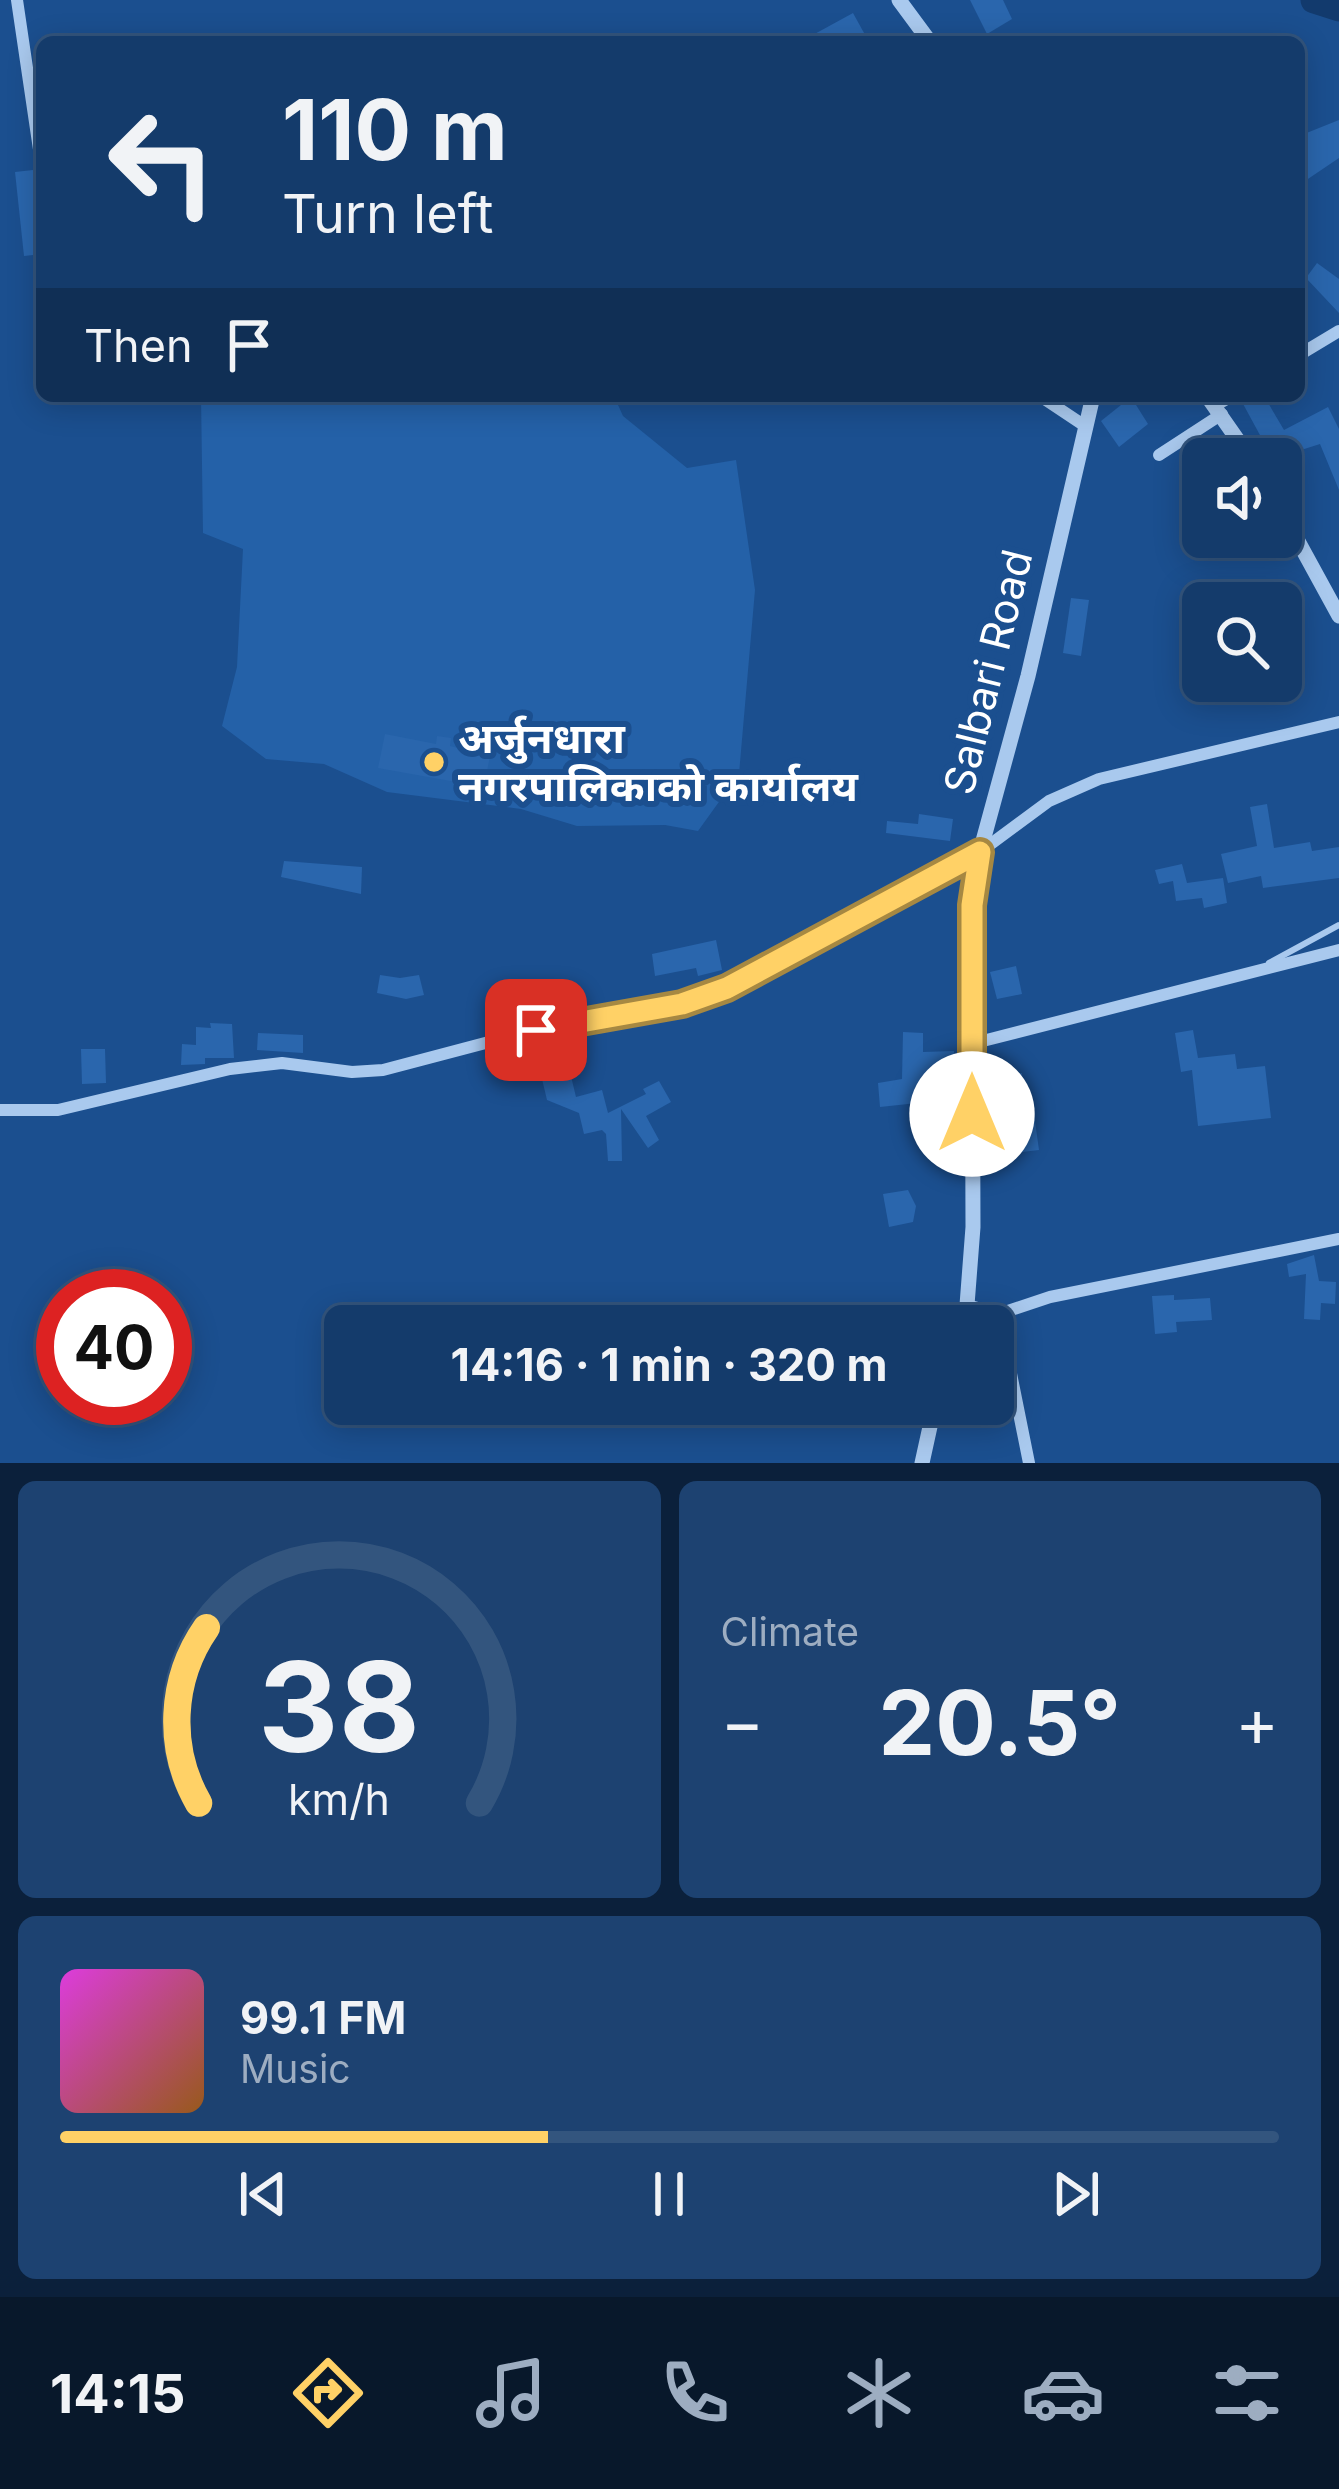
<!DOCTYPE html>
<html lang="en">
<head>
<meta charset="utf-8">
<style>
  body { margin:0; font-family:Inter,"Noto Sans Devanagari",sans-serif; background:#1d4271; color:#f1f3f6; height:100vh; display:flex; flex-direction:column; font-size:45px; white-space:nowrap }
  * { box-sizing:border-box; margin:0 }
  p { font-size:39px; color:#9dadc1 }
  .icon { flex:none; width:66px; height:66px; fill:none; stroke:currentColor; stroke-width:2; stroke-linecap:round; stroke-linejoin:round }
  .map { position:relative; height:1463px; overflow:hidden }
  .panel { display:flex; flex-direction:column; gap:18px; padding:18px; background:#0b203b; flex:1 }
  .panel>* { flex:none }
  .top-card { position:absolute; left:36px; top:36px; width:1269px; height:366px; border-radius:18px; box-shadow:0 6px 30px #0003,0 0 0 3px #33557e; background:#143b6b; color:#f1f3f6; overflow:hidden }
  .buttons { position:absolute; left:1182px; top:438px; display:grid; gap:24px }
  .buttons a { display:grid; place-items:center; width:120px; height:120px; border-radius:18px; background:#143b6b; box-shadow:0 6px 30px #0003,0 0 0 3px #33557e; font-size:60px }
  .speed { position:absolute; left:36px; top:1269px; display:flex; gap:24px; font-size:60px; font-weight:700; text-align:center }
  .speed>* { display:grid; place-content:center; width:156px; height:156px; border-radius:50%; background:#143b6b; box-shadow:0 6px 30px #0003,0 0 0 3px #33557e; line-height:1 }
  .speed .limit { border:18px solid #d22; background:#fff; color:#111 }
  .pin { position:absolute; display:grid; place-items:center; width:102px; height:102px; color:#fff; margin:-51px; border-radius:24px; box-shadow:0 6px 18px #0006 }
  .me { position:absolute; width:132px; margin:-66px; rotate:0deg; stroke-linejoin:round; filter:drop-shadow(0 0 9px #0008) }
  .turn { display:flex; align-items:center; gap:42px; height:252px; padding:0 48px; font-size:54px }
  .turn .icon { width:156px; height:156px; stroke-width:2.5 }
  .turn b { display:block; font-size:84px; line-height:102px }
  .then { display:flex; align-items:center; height:114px; padding:0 48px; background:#0003; gap:24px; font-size:45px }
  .big { font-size:90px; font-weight:700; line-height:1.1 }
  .panel .tile { flex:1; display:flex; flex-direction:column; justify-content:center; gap:18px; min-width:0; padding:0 42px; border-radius:18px; background:#1d4271 }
  .panel .dial { align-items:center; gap:0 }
  .dial svg { height:312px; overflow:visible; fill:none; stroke:#33557e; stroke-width:7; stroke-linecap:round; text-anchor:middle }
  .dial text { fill:#f1f3f6; stroke:none }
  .song { display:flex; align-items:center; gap:36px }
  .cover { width:144px; height:144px; border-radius:18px; background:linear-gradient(135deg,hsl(300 70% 55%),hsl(30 70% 35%)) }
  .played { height:12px; border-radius:6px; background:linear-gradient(90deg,#ffd166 40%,#33557e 40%) }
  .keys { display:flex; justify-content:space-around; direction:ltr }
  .heat { display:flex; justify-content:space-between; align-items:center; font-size:66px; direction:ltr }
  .panel .tiles { flex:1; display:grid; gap:18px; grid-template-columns:1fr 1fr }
  .tile:last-child { grid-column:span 2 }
  .trip { position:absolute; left:324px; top:1305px; width:690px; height:120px; border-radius:18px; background:#143b6b; box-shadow:0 6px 30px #0003,0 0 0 3px #33557e; font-weight:700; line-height:120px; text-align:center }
  .tab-bar { display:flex; height:192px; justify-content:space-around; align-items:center; background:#08182b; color:#9dadc1 }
  .tab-bar .icon { width:84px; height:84px }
  .tab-bar .current { color:#ffd166 }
  .tab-bar b { font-size:54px; color:#f1f3f6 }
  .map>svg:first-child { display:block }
</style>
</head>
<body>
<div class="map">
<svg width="1339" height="1463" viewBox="0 0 1339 1463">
  <rect width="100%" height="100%" fill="#1b4f8f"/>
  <!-- green -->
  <polygon fill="#2461a8" points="201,396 614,396 623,416 687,468 736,460 755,590 739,774 698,831 665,825 577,826 521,809 387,792 324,764 266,759 222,726 237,667 243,549 203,533"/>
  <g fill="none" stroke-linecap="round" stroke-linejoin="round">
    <!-- river -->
    <polyline stroke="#123a6d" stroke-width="27" points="1314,0 1339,8"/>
  </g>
  <!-- building -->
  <g fill="#2a66ad">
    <polygon points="970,0 1003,0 1012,19 987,34"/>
    <polygon points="853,13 869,42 800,42"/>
    <polygon points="1339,120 1339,158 1299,185 1299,136"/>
    <polygon points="33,170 42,254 24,256 15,172"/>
    <polygon points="1317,263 1339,279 1339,313 1306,278"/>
    <polygon points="1253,396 1264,396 1284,430 1328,407 1339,429 1339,490 1320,444 1273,459 1242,402"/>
    <polygon points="1131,397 1148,424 1119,447 1101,421"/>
    <polygon points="1071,598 1089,600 1081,656 1063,653"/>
    <polygon points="385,734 436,744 437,736 451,738 450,746 490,756 484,787 378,768"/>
    <polygon points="1267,804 1274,848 1310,842 1312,851 1339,847 1339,878 1263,888 1261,876 1228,883 1221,854 1257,846 1250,807"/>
    <polygon points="919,814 953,819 950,841 886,833 887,821 918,824"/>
    <polygon points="284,861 362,867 361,894 281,877"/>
    <polygon points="1182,864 1187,883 1223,878 1227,903 1204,908 1202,898 1176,901 1173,881 1159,884 1155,870"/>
    <polygon points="716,940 722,970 698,976 696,968 655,976 652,954"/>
    <polygon points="1016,966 1022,994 997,999 990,972"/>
    <polygon points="380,975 400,978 419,975 424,995 406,999 377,993"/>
    <polygon points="210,1023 232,1024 234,1058 205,1058 205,1064 181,1065 182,1044 196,1045 196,1027 211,1028"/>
    <polygon points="1193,1030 1198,1058 1235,1054 1237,1069 1265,1066 1271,1118 1198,1126 1192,1070 1181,1072 1175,1033"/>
    <polygon points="903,1032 923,1033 923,1052 954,1051 954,1104 936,1101 880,1107 878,1083 902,1079"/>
    <polygon points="258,1033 303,1035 303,1053 257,1050"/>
    <polygon points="81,1049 105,1049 106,1083 82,1084"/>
    <polygon points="569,1068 576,1097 602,1090 608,1113 646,1094 643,1089 659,1081 671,1102 646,1116 659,1140 648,1148 621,1109 622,1161 608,1161 606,1134 602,1130 584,1134 579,1113 547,1100 542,1079"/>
    <polygon points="1022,1073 1024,1108 1033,1107 1039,1150 998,1155 989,1075"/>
    <polygon points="908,1190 916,1206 913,1222 889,1227 883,1194"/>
    <polygon points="1314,1255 1319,1281 1336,1282 1335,1304 1321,1303 1320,1320 1304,1319 1306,1274 1289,1277 1287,1264"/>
    <polygon points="1174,1295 1174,1300 1210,1298 1212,1320 1176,1322 1177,1332 1155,1334 1152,1296"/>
  </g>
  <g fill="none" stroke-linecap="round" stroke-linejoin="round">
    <!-- service -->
    <polyline stroke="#a9c9ee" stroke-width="6" points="1269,963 1339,925"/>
    <!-- minor -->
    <g stroke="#a9c9ee" stroke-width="12">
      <polyline points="17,0 40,156"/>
      <polyline points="1299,355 1339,331"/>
      <polyline points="1040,396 1085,426"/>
      <polyline points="1216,405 1232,396"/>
      <polyline points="1159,455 1222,414"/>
      <polyline points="971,1044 1339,950"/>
      <polyline points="0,1110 58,1110 230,1069 282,1063 352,1072 383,1070 535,1030 682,1004 755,975 889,902 980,852 1049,801 1099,779 1339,722"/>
      <polyline points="967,1305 999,1314 1050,1297 1339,1239"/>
      <polyline points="999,1314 1029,1463"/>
    </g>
    <!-- tertiary -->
    <g stroke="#a9c9ee" stroke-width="15">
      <polyline points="899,0 930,42"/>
      <polyline points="1207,396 1251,459"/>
      <polyline points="1281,510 1339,616"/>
      <polyline points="959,1326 967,1305 973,1227 972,905 980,852 1028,676 1093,396"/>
      <polyline points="922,1463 935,1404"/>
    </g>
  </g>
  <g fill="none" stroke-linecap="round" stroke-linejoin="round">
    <defs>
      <polyline id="route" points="536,1030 682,1004 727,988 980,852 972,905 972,1114"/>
    </defs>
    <!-- route casing -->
    <use href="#route" stroke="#a68842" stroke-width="30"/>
    <!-- route -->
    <use href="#route" stroke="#ffd166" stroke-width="21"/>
  </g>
  <!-- markers -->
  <circle fill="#ffd166" stroke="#1b4f8f" stroke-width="4.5" cx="434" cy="762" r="12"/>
  <g text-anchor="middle" stroke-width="12" stroke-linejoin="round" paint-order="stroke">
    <!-- street labels -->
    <g font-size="42" fill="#fff" stroke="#1b4f8f">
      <text transform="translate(988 672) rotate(-76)" y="15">Salbari Road</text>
    </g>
    <!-- poi labels -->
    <g font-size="42" font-weight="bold" fill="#fff" stroke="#1b4f8f" text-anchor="start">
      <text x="458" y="753">अर्जुनधारा<tspan x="458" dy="48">नगरपालिकाको कार्यालय</tspan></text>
    </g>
  </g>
</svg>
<div class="buttons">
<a><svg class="icon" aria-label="sound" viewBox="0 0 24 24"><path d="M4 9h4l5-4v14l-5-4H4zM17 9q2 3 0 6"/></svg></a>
<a><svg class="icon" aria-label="search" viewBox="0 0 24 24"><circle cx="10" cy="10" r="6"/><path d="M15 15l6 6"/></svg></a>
</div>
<div class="speed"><div class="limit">40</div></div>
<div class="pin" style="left:536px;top:1030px;background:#d93025"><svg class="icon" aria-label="arrive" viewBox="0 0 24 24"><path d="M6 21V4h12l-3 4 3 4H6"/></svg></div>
<svg class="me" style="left:972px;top:1114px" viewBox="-20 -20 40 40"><circle r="19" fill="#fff"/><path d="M0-13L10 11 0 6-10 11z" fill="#ffd166"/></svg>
<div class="trip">14:16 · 1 min · 320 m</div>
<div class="top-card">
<div class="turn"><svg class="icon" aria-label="left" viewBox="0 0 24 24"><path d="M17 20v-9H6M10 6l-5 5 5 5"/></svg><div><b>110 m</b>Turn left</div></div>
<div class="then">Then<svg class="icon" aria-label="arrive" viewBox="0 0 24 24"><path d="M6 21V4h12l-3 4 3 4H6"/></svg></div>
</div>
</div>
<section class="panel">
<div class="tiles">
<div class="tile dial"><svg viewBox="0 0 100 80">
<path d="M14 69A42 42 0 1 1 86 69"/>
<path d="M14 69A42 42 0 0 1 16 24" stroke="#ffd166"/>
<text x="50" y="56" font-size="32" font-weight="700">38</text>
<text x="50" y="72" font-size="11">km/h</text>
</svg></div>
<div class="tile"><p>Climate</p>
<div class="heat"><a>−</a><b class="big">20.5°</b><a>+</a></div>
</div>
<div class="tile">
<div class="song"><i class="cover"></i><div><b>99.1 FM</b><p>Music</p></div></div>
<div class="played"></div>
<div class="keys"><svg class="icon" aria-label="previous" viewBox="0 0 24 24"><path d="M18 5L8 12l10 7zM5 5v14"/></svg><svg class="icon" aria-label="pause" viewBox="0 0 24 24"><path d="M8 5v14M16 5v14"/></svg><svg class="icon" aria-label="next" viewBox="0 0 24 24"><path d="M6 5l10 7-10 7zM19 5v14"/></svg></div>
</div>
</div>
</section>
<nav class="tab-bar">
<b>14:15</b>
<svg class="icon current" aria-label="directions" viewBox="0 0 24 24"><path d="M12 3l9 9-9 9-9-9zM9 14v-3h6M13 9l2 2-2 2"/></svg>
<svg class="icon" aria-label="music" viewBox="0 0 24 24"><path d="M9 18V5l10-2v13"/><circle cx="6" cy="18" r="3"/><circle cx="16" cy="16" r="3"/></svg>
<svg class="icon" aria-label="phone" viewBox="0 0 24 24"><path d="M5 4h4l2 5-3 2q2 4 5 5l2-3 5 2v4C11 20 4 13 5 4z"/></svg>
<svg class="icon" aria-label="climate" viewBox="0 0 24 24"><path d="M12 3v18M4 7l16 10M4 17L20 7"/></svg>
<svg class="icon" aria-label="car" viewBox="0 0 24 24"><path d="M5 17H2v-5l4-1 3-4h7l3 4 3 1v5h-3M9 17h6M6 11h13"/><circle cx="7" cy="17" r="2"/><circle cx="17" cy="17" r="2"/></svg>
<svg class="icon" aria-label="filters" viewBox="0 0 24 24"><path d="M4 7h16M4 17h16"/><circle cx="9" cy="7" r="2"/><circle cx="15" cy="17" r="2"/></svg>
</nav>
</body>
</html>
